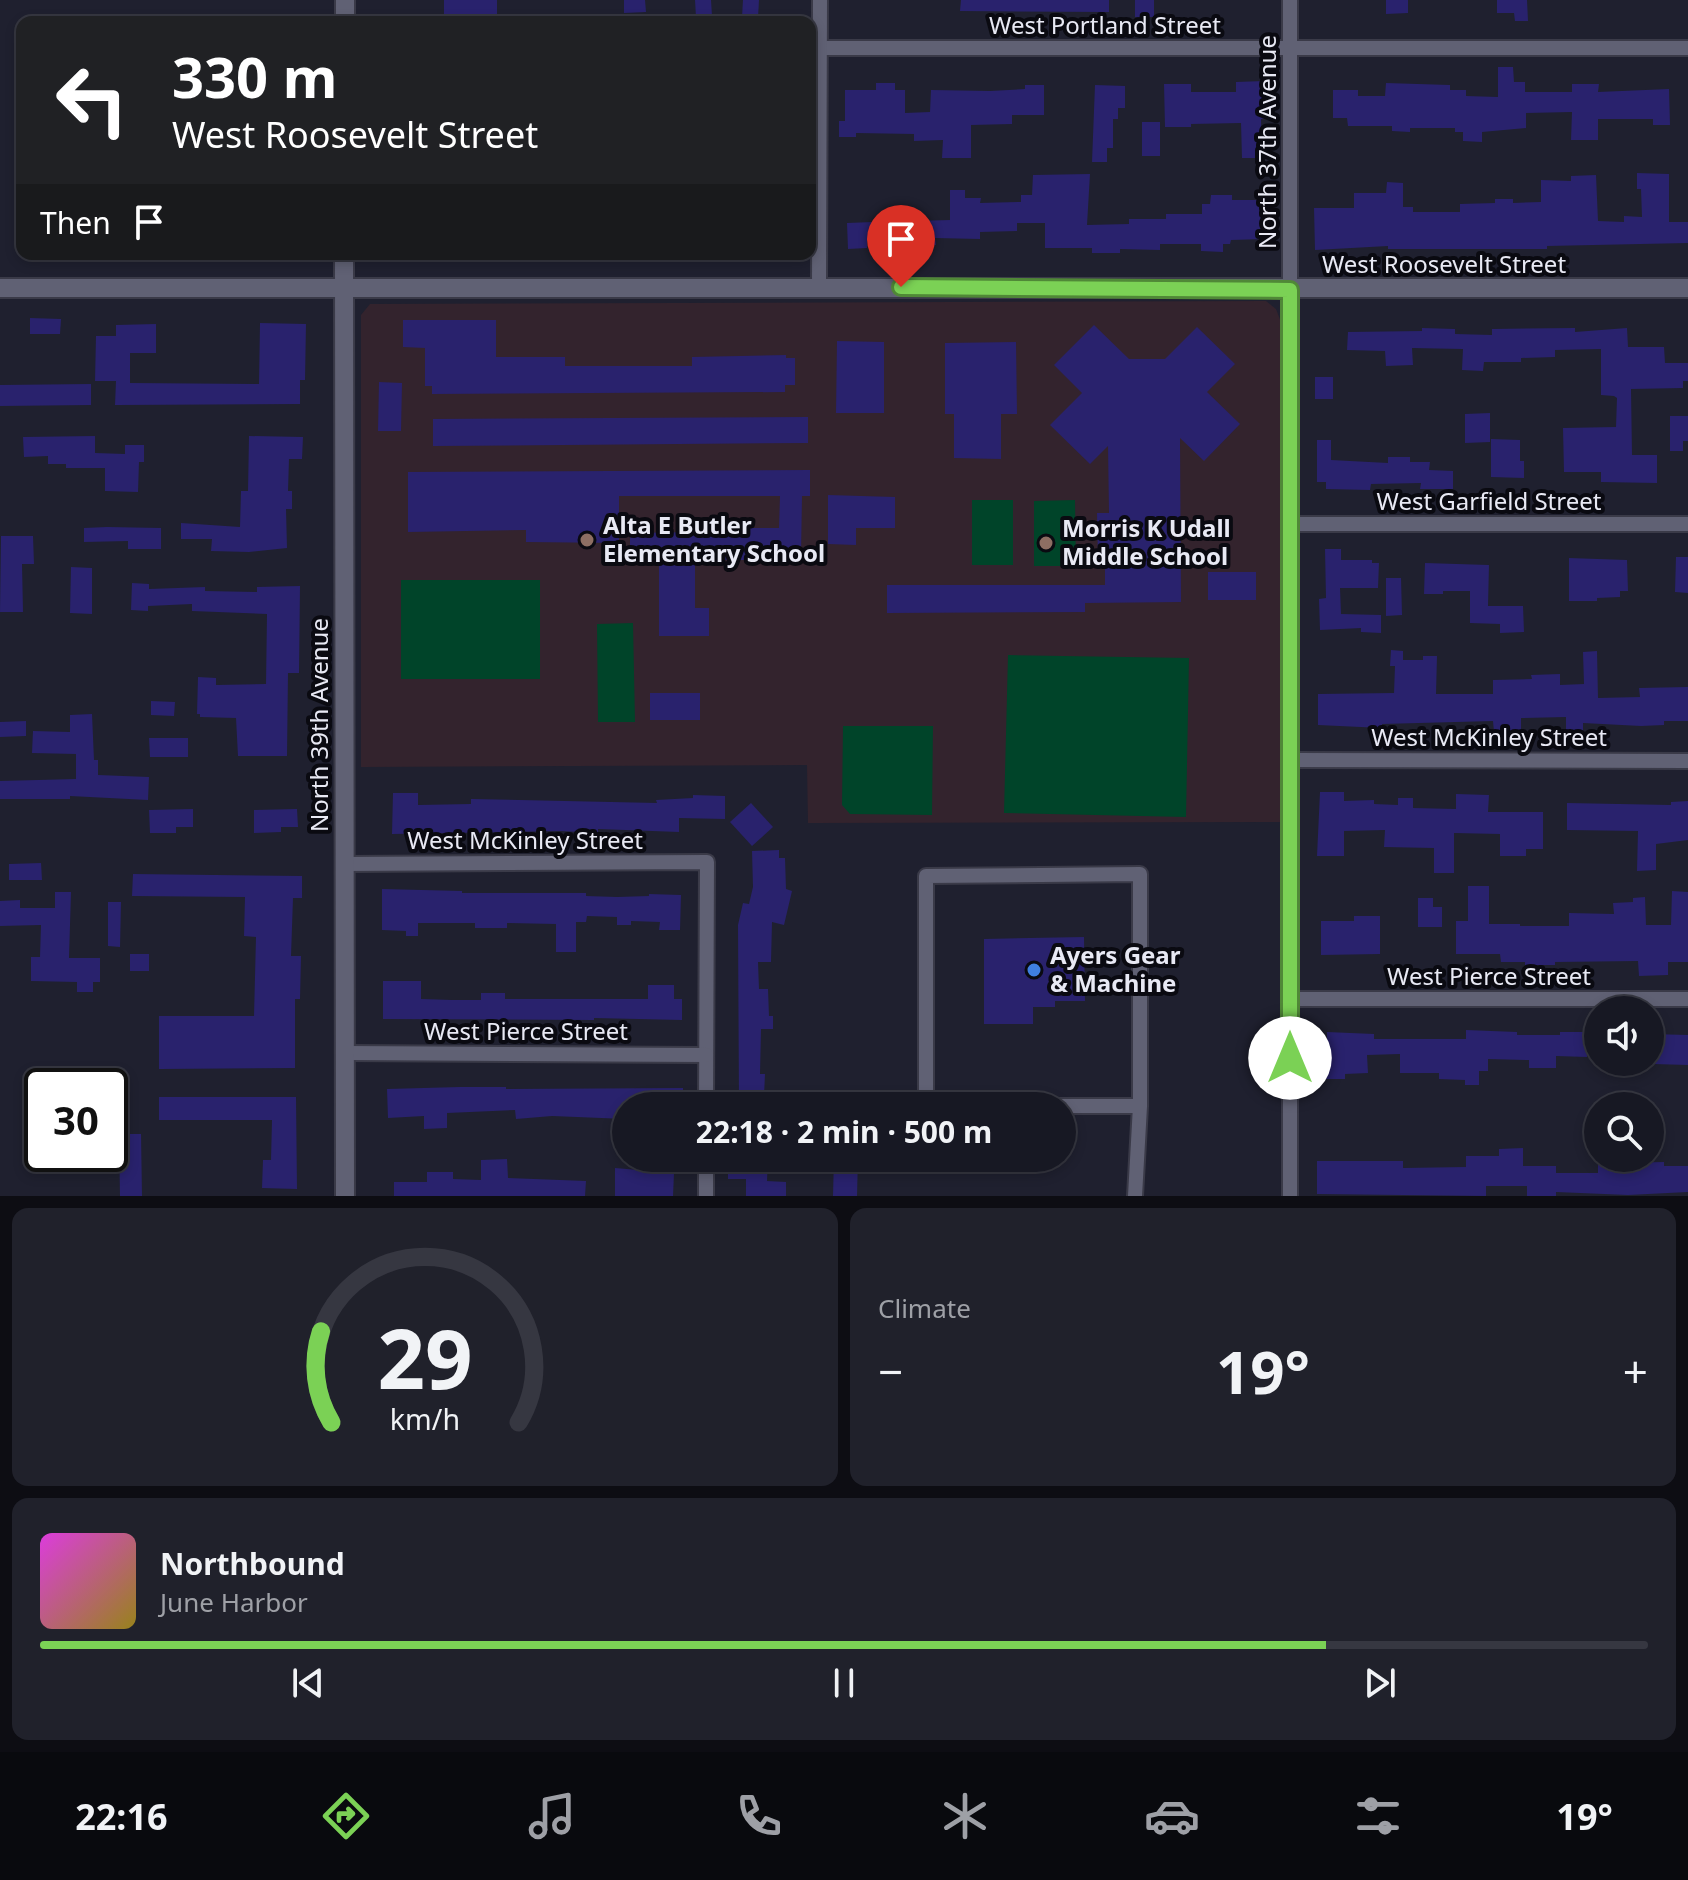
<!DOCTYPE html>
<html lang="en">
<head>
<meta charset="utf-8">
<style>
  body { margin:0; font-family:"Noto Sans",sans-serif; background:#20212b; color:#f1f3f6; height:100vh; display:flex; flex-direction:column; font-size:30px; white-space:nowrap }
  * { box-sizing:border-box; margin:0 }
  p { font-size:26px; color:#9ea0a6 }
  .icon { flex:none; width:44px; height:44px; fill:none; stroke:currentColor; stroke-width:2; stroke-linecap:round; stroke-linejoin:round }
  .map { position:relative; height:1196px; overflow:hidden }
  .details { display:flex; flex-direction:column; gap:12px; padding:12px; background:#0d0d13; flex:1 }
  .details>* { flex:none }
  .hud { position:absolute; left:16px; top:16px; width:800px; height:244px; border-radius:16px; box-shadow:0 4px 12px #0003,0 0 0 2px #363741; background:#202124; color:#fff; overflow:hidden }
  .buttons { position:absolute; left:1584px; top:996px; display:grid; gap:16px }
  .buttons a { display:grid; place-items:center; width:80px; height:80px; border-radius:50%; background:#171823; box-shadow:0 4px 12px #0003,0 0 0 2px #363741; font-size:40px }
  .speed { position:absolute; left:24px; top:1068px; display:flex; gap:16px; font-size:40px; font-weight:700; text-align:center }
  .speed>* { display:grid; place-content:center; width:104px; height:104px; border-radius:50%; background:#171823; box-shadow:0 4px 12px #0003,0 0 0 2px #363741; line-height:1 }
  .speed .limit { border:4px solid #111; border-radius:12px; background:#fff; color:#111 }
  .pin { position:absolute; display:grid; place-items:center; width:68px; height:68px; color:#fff; margin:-82px -34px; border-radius:50% 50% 50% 0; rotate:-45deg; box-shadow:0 0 8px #0007 }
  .pin .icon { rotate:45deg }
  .me { position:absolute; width:88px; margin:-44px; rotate:0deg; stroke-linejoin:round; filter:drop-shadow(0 0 6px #0008) }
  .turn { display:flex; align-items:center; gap:28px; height:168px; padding:0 24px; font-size:36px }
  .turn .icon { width:104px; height:104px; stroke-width:2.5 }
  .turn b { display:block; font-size:56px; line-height:68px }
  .then { display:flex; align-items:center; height:76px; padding:0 24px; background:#0003; gap:16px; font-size:30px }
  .big { font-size:60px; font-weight:700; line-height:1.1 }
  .details .card { flex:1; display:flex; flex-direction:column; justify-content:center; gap:12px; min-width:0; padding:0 28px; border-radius:16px; background:#20212b }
  .details .dial { align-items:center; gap:0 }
  .dial svg { height:208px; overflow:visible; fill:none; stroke:#363741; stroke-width:7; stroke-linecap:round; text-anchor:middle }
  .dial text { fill:#f1f3f6; stroke:none }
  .song { display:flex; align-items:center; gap:24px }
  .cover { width:96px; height:96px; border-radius:12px; background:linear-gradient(135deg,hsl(300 70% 55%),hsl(50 70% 35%)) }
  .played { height:8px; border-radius:4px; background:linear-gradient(90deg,#7bd155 80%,#363741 80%) }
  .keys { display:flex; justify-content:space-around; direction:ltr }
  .heat { display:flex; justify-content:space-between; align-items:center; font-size:44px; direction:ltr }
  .details .tiles { flex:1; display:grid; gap:12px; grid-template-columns:1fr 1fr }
  .card:last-child { grid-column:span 2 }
  .trip { position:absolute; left:612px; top:1092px; width:464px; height:80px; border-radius:40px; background:#171823; box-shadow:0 4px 12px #0003,0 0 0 2px #363741; font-weight:700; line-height:80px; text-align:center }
  .menu { display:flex; height:128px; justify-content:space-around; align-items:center; background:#090a0e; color:#9ea0a6 }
  .menu .icon { width:56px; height:56px }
  .menu .selected { color:#7bd155 }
  .menu b { font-size:36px; color:#f1f3f6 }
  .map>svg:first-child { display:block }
</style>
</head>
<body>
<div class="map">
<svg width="1688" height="1196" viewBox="0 0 1688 1196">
  <rect width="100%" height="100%" fill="#1f202f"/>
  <!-- education -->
  <polygon fill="#33232d" points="1266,301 1276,309 1281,322 1280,822 808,823 807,765 361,767 361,315 370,304"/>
  <!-- green -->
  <g fill="#004429">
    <rect x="972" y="500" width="41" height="65"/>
    <polygon points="1075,500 1076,566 1034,566 1034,501"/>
    <rect x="401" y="580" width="139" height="99"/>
    <polygon points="633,623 635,722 598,722 597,624"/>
    <polygon points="1008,655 1189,658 1186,817 1004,813"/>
    <polygon points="843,726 933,726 932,815 850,814 842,805"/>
  </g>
  <!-- building -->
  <g fill="#29226d">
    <rect x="444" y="0" width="53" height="14"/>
    <polygon points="624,0 645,0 646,12 624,13"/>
    <polygon points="695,0 711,0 712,16 696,17"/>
    <polygon points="743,0 759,0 758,18 742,17"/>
    <polygon points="961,0 1109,0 1109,12 960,11"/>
    <rect x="1135" y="0" width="19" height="17"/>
    <polygon points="1386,0 1408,0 1408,13 1386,14"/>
    <polygon points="1497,0 1527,0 1528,21 1515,21 1514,13 1497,13"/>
    <polygon points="1498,67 1513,67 1514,82 1525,82 1525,92 1572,92 1572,84 1599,84 1598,92 1669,89 1670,125 1653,125 1653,119 1598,119 1598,140 1571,140 1572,112 1526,113 1526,128 1482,132 1482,142 1463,141 1463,132 1455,132 1455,128 1410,128 1410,132 1392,131 1392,126 1348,126 1347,118 1333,118 1333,90 1358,90 1358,96 1385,96 1386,83 1450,85 1450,90 1466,90 1466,96 1498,97"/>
    <polygon points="1264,81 1265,94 1270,94 1270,118 1261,119 1262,158 1242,158 1241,123 1191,124 1191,127 1165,127 1164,84 1191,84 1191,92 1236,92 1236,82"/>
    <polygon points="876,83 895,83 895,90 905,90 905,113 930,112 931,90 990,91 1025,89 1025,85 1044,85 1044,115 1012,115 1012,124 971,125 971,158 942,158 943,140 914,141 914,134 856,133 856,137 839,137 839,121 845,121 845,90 876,90"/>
    <polygon points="1095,85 1125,86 1125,108 1118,108 1118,119 1113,119 1113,148 1107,148 1107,162 1092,162"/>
    <rect x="1142" y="122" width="18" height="34"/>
    <polygon points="1637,173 1669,174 1669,222 1688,222 1688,243 1547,246 1547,249 1388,249 1388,246 1315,250 1314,208 1354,208 1354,193 1386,193 1387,182 1403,183 1403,207 1413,207 1413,212 1460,212 1460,204 1495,203 1495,199 1513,199 1513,203 1541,202 1541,180 1571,181 1571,176 1596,175 1598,221 1624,222 1624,216 1642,217 1641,189 1637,189"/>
    <polygon points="1090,174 1087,225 1129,224 1129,219 1166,219 1166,214 1202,214 1202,204 1210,204 1211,195 1232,195 1232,200 1263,200 1264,239 1231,240 1230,244 1223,244 1223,252 1201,251 1201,244 1160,244 1160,250 1120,249 1120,253 1092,253 1092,248 1045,248 1045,223 1017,223 1017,231 980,232 980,239 935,238 936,245 915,245 914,221 950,220 950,190 965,190 965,198 981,198 980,203 1021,202 1021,195 1032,195 1033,175"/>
    <polygon points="873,222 874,240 867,240 867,248 848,249 847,223"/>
    <polygon points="30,318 61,319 60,334 30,334"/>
    <polygon points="403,320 496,320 496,357 565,357 565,366 692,366 692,357 786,355 786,358 795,358 795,385 785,385 785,392 432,394 432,386 425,386 425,348 403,347"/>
    <polygon points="260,323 306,324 305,380 300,380 300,404 115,405 116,381 95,381 96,336 116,336 116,325 156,324 156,353 130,353 130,383 259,384"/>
    <polygon points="1094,325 1129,359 1165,359 1197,327 1235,364 1207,392 1240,424 1204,461 1180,438 1181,602 1085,603 1085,612 887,613 887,585 1105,585 1105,559 1098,559 1097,513 1109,513 1108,446 1090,464 1050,425 1082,393 1054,365"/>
    <polygon points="1422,328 1455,329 1455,334 1492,335 1492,329 1575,328 1575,332 1627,328 1628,347 1664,347 1665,363 1688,363 1688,381 1683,381 1683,388 1631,389 1632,455 1657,455 1657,483 1601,482 1601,472 1564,472 1563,428 1616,427 1617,398 1614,396 1601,395 1601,349 1555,350 1555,357 1521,358 1521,362 1484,362 1483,371 1462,370 1463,349 1412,348 1413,365 1386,366 1385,351 1347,350 1348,332 1422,331"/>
    <polygon points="837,341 884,342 884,413 836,413"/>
    <polygon points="1016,342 1017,414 1001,414 1001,459 954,458 954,414 945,414 945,343"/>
    <rect x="1315" y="377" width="18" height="22"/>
    <polygon points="379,382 402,383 401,431 378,431"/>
    <polygon points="91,384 91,405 0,406 0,385"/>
    <polygon points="1490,413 1490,442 1465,443 1465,414"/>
    <polygon points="1670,416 1688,416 1688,441 1683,441 1683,451 1670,451"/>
    <polygon points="808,417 808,443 433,446 433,419"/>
    <polygon points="95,436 95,453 125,454 125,445 144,445 144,462 139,462 138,492 105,491 105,468 66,468 66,464 48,464 48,456 24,457 23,437"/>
    <polygon points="249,436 303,437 302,459 289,459 288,491 292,491 292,509 286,509 287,548 249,552 211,551 212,539 181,539 181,523 240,527 241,491 248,491"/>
    <polygon points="1491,439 1520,440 1520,461 1524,461 1524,478 1491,477"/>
    <polygon points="1317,440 1331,440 1331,460 1388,463 1388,457 1410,457 1410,462 1430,462 1429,470 1453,471 1453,489 1420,489 1421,483 1371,484 1370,490 1326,489 1326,482 1317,482"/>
    <polygon points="810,470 810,496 802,496 801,555 756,554 756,560 695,560 695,608 709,608 709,636 659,636 659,554 630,554 630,533 698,532 698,528 779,528 780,496 619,496 619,543 526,542 526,530 408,532 408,472"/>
    <polygon points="828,495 895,497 895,528 856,528 856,545 828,544"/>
    <polygon points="107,527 161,528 161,549 128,549 128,541 84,542 84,528"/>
    <polygon points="1,536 33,536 34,564 22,564 23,612 0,612"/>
    <polygon points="1325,549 1341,549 1341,560 1372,560 1372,563 1379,563 1378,588 1340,588 1341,614 1381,615 1381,633 1361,632 1361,628 1320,630 1319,599 1326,598"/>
    <polygon points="1676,557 1688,557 1688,593 1675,592"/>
    <polygon points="1569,558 1627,560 1628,591 1620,591 1620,597 1597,598 1597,601 1569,601"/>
    <polygon points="1425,563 1489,565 1488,606 1523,606 1524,632 1500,633 1500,624 1470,623 1470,591 1443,591 1443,594 1424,594"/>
    <polygon points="71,567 92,568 92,614 70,613"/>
    <rect x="1208" y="572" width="48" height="28"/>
    <polygon points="1386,578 1401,578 1402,615 1386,616"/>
    <polygon points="132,583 149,584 149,589 205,587 205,591 257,592 257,587 300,586 299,673 288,673 287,756 238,756 236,718 200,717 200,714 197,714 198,677 216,678 216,685 266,684 267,614 192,611 192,604 148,606 148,611 131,610"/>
    <polygon points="1391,650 1403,651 1403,660 1423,660 1423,656 1437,656 1436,694 1493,694 1493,680 1532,679 1531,675 1560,674 1560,685 1584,684 1583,652 1597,651 1598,698 1640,697 1639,688 1688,687 1688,721 1664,721 1664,725 1641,726 1583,723 1583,732 1566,733 1566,717 1521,718 1521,732 1494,732 1493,721 1382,724 1382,728 1318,725 1318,694 1394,693 1395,666 1390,666"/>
    <rect x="650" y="693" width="50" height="27"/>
    <polygon points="151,701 175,702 174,716 151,715"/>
    <polygon points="92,714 94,760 98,760 98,775 149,777 148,800 70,796 70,799 0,799 0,781 76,779 76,754 32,753 33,731 70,732 70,715"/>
    <polygon points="26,721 26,736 0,737 0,722"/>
    <polygon points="149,738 188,738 188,757 150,757"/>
    <polygon points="1320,792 1344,792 1344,801 1374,800 1374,804 1398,805 1398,798 1413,798 1413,808 1456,809 1456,794 1489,795 1488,812 1543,812 1543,849 1526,849 1526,856 1500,856 1500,834 1454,833 1454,873 1434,873 1434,848 1384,847 1385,830 1344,831 1344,856 1317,856"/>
    <polygon points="393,793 418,793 418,805 471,804 471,799 657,803 656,800 693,798 693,795 725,796 725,819 679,818 679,832 598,829 598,833 560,831 392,834"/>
    <polygon points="1688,801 1688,840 1656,844 1656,870 1637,871 1638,831 1567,830 1567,803 1671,805 1671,802"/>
    <polygon points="751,803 773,827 752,846 730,822"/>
    <polygon points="193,809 193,827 176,827 176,833 150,833 149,810"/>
    <polygon points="297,809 298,827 281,827 281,832 254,833 254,810"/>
    <polygon points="779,850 779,858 785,858 786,889 792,891 784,925 772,922 771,962 758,962 759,989 768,989 769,1016 773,1016 773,1029 761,1029 760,1074 765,1074 764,1096 761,1096 761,1106 739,1106 738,925 743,903 749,904 753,887 752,851"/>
    <polygon points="41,863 42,880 9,880 9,864"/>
    <polygon points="133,874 302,876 302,898 293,898 291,956 301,956 300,999 295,999 295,1068 159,1069 159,1016 254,1016 256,937 244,936 245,897 132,896"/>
    <polygon points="1468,886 1489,886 1489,924 1520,924 1520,926 1569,926 1569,913 1614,914 1613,903 1633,902 1633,898 1645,897 1646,925 1671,925 1672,891 1688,892 1688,962 1668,962 1668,975 1639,976 1638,961 1555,962 1555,965 1525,965 1525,962 1501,962 1500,954 1456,954 1456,921 1468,921"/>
    <polygon points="382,889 462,891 462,893 586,893 586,896 617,897 649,896 649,894 681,895 680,930 659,930 660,922 631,921 631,925 617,925 617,917 587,916 586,922 576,922 576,952 556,952 556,924 507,923 507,928 475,928 475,923 418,923 418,936 406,936 406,931 382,930"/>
    <polygon points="55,892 71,892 69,958 100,958 100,982 93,982 93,992 77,992 77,982 31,981 31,957 40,957 41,925 0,926 0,901 20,900 20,908 55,908"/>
    <polygon points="1418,898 1433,898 1433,907 1442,907 1442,927 1418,927"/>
    <polygon points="108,902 121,902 120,947 108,946"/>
    <polygon points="1354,916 1380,916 1380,954 1321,955 1321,921 1354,921"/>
    <polygon points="1084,937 1085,1001 1055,1001 1055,1007 1033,1007 1033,1024 984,1024 984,939"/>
    <rect x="130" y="954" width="19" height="17"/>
    <polygon points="383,981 421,981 421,999 452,1000 481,1000 481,993 505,993 505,999 648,999 648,985 674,985 674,999 682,999 682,1020 594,1018 594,1020 383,1019"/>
    <polygon points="1466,1030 1517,1032 1517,1035 1560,1035 1560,1032 1587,1032 1587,1057 1556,1056 1556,1068 1529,1068 1529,1060 1488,1059 1488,1071 1479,1071 1479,1085 1465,1085 1465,1080 1439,1079 1439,1073 1400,1073 1400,1054 1367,1055 1368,1073 1345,1074 1345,1079 1317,1079 1317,1047 1327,1047 1327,1032 1374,1034 1374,1039 1466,1039"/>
    <polygon points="1650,1034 1688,1035 1688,1065 1653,1064 1654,1055 1650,1055"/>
    <polygon points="460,1087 506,1087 506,1089 683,1088 683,1106 626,1106 626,1119 552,1116 516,1119 515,1110 447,1113 447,1128 424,1129 424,1116 388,1118 387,1089"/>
    <polygon points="159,1097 296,1097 297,1189 262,1188 263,1160 271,1160 272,1120 159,1120"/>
    <polygon points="119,1134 141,1134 142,1196 120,1196"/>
    <polygon points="1523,1148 1523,1166 1556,1166 1556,1173 1598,1173 1598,1158 1616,1158 1616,1163 1664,1162 1664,1166 1688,1166 1688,1192 1628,1195 1556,1192 1556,1196 1527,1196 1527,1186 1486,1186 1486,1196 1317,1194 1317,1161 1403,1161 1403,1168 1466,1167 1466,1156 1499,1156 1499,1149"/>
    <polygon points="734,1158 768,1158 767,1181 786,1182 786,1196 746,1196 746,1179 728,1179 728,1165 734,1165"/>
    <polygon points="834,1158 858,1158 857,1196 833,1196"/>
    <polygon points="507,1159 508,1178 586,1181 585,1196 394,1196 394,1182 427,1182 427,1172 453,1172 453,1179 481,1180 481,1160"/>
    <polygon points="615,1168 674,1173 673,1196 615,1196"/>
  </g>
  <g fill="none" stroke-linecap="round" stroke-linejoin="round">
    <defs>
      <g id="minor">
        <polyline points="1290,0 1290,1196"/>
        <polyline points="810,48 1688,48"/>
        <polyline points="819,286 820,0"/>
        <polyline points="1290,524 1688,524"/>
        <polyline points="1290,760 1688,761"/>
        <polyline points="344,864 707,862 706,1106"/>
        <polyline points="1290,999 1688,999"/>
        <polyline points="345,1053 706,1055"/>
        <polyline points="706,1196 706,1158"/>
        <polyline points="1135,1196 1140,1106 1140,874 926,876 926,1106 1140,1106"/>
      </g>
      <g id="tertiary">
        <polyline points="345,22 345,0"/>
        <polyline points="344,254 345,1196"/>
        <polyline points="0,288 1688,288"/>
      </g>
    </defs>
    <!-- minor casing -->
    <use href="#minor" stroke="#3a3a48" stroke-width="18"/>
    <!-- tertiary casing -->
    <use href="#tertiary" stroke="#3a3a48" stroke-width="22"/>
    <!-- minor -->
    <use href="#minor" stroke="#606174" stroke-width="14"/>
    <!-- tertiary -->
    <use href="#tertiary" stroke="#606174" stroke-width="18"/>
  </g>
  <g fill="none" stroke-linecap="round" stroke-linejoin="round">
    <defs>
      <polyline id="route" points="901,287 1290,290 1290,1058"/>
    </defs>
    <!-- route casing -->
    <use href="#route" stroke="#508837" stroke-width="20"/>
    <!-- route -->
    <use href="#route" stroke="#7bd155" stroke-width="14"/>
  </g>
  <!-- markers -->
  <g fill="#8d6e63" stroke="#0a0a11" stroke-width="3">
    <circle cx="587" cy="540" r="8"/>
    <circle cx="1046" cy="543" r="8"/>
  </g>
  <circle fill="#3f7fe0" stroke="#0a0a11" stroke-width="3" cx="1034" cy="970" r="8"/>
  <g text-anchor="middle" stroke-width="8" stroke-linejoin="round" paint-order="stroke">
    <!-- street labels -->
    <g font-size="24" fill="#e8e9f4" stroke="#0a0a11">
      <text x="1105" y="34">West Portland Street</text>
      <text transform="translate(1268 142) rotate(-90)" y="8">North 37th Avenue</text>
      <text x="1444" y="273">West Roosevelt Street</text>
      <text x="1489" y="510">West Garfield Street</text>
      <text transform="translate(320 725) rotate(-90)" y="8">North 39th Avenue</text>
      <text x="1489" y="746">West McKinley Street</text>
      <text x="525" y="849">West McKinley Street</text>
      <text x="1489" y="985">West Pierce Street</text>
      <text x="526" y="1040">West Pierce Street</text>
    </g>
    <!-- poi labels -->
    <g font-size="24" font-weight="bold" fill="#e8e9f4" stroke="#0a0a11" text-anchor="start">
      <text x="603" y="534">Alta E Butler<tspan x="603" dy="28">Elementary School</tspan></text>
      <text x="1062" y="537">Morris K Udall<tspan x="1062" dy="28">Middle School</tspan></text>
      <text x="1050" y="964">Ayers Gear<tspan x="1050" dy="28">&amp; Machine</tspan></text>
    </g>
  </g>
</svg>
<div class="buttons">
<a><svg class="icon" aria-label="sound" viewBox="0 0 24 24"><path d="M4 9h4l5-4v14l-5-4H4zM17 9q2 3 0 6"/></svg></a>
<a><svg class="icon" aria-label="search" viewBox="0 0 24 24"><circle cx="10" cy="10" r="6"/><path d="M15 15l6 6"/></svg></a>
</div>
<div class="speed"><div class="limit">30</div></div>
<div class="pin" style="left:901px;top:287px;background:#d93025"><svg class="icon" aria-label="arrive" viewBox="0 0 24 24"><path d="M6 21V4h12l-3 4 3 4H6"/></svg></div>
<svg class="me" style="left:1290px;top:1058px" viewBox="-20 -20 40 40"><circle r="19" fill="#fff"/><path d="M0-13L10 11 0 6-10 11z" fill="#7bd155"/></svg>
<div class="trip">22:18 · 2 min · 500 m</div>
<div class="hud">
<div class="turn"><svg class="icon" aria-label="left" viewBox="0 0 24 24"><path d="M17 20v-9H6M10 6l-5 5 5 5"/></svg><div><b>330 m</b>West Roosevelt Street</div></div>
<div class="then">Then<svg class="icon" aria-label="arrive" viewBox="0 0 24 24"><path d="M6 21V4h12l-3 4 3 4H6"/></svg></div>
</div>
</div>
<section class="details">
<div class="tiles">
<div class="card dial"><svg viewBox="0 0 100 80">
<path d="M14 69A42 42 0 1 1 86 69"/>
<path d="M14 69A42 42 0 0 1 10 34" stroke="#7bd155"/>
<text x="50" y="56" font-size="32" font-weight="700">29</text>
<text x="50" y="72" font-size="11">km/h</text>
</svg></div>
<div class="card"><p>Climate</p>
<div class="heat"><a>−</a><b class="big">19°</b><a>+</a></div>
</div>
<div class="card">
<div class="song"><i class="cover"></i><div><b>Northbound</b><p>June Harbor</p></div></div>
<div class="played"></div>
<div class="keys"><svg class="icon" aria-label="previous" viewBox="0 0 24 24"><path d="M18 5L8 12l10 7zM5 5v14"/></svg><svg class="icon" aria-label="pause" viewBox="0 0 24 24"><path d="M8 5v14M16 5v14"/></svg><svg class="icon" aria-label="next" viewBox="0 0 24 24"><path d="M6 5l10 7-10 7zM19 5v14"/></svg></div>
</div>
</div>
</section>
<nav class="menu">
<b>22:16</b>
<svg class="icon selected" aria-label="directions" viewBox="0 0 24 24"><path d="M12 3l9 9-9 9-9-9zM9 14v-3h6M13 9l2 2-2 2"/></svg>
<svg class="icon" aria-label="music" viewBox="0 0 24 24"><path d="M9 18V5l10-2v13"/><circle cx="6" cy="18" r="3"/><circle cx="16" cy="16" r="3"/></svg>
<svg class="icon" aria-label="phone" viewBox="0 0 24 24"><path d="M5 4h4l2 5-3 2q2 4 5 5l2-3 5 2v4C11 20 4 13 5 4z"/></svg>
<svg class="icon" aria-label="climate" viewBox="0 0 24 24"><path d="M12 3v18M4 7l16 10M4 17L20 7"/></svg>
<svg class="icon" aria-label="car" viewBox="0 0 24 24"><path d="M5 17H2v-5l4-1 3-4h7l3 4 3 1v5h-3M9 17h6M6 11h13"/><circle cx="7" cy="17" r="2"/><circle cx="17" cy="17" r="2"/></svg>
<svg class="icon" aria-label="filters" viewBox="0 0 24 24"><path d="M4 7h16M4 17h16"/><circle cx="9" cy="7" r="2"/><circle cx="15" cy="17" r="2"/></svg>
<b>19°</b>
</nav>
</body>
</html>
